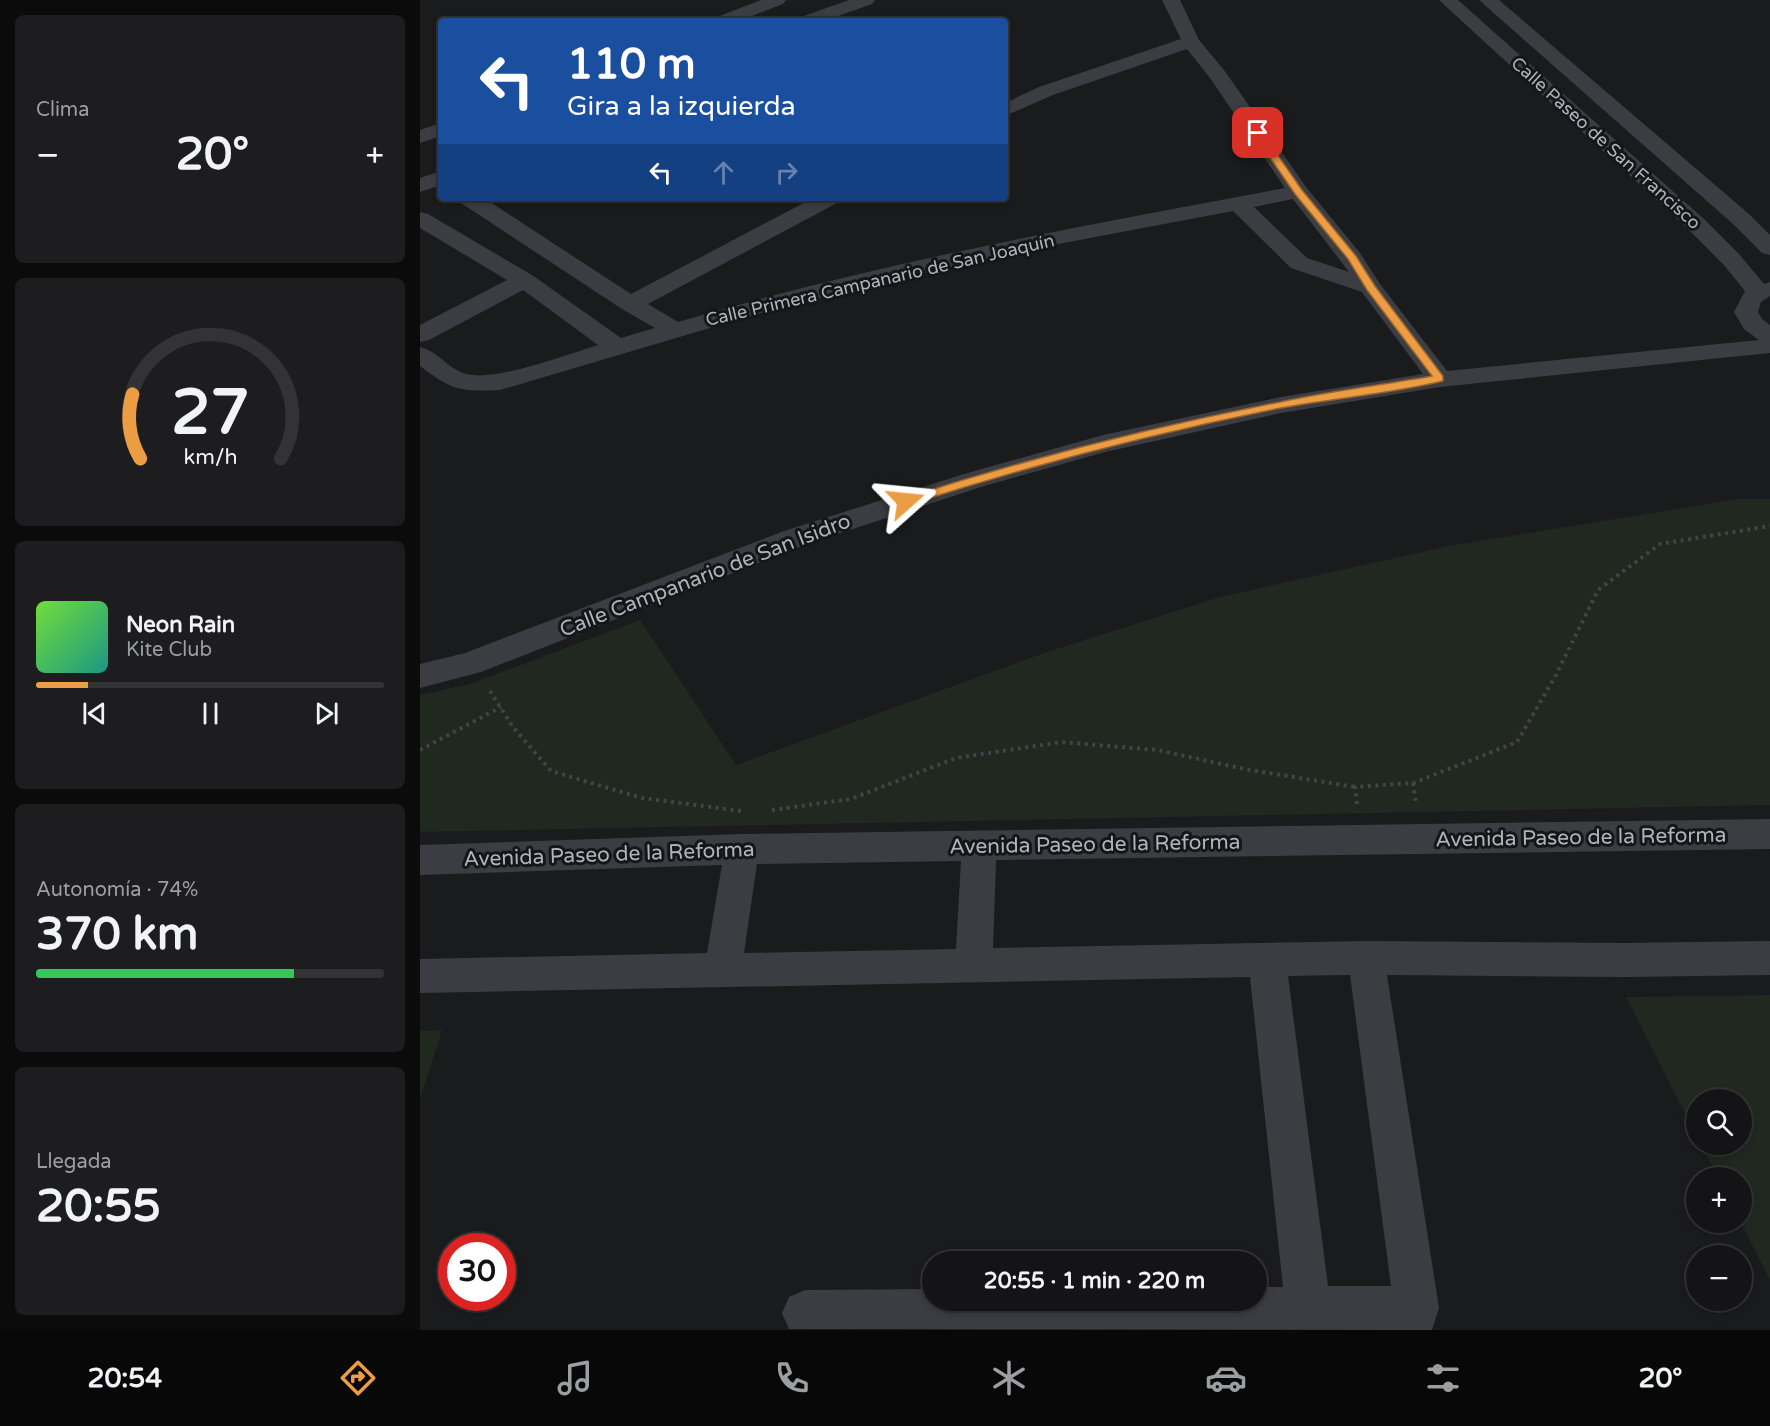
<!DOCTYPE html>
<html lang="es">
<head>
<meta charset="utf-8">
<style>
  body { margin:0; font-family:"Varela Round",sans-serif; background:#1d1d1f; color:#f1f3f6; height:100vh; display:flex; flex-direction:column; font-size:22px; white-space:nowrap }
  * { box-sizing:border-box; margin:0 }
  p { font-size:20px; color:#9d9ea1 }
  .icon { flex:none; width:33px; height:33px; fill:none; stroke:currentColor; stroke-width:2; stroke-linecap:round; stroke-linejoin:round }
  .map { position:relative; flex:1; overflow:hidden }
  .side { display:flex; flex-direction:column; gap:15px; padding:15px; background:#0b0b0c; width:420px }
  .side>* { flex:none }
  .top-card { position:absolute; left:18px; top:18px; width:570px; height:183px; border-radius:6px; box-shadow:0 3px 9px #0003,0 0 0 2px #333335; background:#1a4fa0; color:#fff; overflow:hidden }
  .controls { position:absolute; left:1266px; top:1089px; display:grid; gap:12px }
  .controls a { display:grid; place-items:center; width:66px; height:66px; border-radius:50%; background:#141416; box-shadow:0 3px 9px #0003,0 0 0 2px #333335; font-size:30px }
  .speed { position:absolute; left:18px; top:1233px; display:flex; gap:12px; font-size:30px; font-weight:700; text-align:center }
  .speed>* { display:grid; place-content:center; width:78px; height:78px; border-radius:50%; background:#141416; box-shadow:0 3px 9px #0003,0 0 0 2px #333335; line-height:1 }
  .speed .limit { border:9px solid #d22; background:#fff; color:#111 }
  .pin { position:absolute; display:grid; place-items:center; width:51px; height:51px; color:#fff; margin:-26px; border-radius:12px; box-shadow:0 3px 9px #0006 }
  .me { position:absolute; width:66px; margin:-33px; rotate:72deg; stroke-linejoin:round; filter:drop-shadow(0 0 4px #0008) }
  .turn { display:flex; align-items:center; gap:21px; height:126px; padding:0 30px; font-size:27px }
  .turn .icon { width:78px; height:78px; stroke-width:2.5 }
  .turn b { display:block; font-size:42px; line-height:51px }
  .lanes { display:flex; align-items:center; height:57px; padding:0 30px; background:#0003; justify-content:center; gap:30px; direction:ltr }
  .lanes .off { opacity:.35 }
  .big { font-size:45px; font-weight:700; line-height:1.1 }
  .side .widget { flex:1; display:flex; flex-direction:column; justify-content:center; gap:9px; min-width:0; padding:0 21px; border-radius:9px; background:#1d1d1f }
  .side .dial { align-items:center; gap:0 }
  .dial svg { height:156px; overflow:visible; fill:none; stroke:#333335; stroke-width:7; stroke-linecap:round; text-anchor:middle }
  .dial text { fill:#f1f3f6; stroke:none }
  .song { display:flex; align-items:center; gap:18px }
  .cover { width:72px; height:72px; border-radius:9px; background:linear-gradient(135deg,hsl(100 70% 55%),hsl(170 70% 35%)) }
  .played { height:6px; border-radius:3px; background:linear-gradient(90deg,#ec9c43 15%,#333335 15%) }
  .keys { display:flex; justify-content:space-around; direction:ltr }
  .heat { display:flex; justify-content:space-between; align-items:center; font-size:33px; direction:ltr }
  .charge { height:9px; border-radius:4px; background:linear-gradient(90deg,#34c759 74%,#333335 0) }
  .trip { position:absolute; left:502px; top:1251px; width:345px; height:60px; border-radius:30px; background:#141416; box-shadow:0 3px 9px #0003,0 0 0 2px #333335; font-weight:700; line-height:60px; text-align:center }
  .menu { display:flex; height:96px; justify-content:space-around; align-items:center; background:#080809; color:#9d9ea1 }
  .menu .icon { width:42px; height:42px }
  .menu .on { color:#ec9c43 }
  .menu b { font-size:27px; color:#f1f3f6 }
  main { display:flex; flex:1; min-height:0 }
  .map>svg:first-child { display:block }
</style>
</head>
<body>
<main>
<section class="side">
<div class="widget"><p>Clima</p>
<div class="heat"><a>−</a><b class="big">20°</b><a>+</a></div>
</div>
<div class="widget dial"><svg viewBox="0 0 100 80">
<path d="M14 69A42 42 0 1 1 86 69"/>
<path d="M14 69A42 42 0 0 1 10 36" stroke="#ec9c43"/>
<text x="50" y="56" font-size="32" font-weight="700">27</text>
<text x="50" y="72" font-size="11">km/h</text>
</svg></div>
<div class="widget">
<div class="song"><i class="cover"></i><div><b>Neon Rain</b><p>Kite Club</p></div></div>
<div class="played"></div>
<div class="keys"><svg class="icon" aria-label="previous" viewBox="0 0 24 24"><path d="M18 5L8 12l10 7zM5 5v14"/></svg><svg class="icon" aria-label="pause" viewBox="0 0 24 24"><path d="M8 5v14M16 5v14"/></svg><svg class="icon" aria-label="next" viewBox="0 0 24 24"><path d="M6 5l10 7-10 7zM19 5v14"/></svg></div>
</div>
<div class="widget"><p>Autonomía · 74%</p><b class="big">370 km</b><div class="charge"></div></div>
<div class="widget"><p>Llegada</p><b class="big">20:55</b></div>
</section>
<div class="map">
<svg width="1350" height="1330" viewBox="0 0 1350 1330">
  <rect width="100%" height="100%" fill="#1a1b1d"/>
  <!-- green -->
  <g fill="#202820">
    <polygon points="1318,499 1350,499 1350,805 0,832 0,695 50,684 220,620 316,765 627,652 800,597 1029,546"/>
    <polygon points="1350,995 1350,1280 1321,1223 1322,1178 1298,1177 1281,1145 1322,1144 1322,1100 1276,1100 1276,1135 1206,997"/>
    <polygon points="22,1030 0,1100 0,1031"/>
  </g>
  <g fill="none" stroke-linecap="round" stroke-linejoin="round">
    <!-- path -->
    <g stroke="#424448" stroke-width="4" stroke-dasharray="3 4.5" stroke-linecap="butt">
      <polyline points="70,691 93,727 131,771 222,798 321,811"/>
      <polyline points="0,750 81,707"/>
      <polyline points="993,783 996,803"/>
      <polyline points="937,804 935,787 993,783 1097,742 1136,675 1178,590 1240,544 1350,526"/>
      <polyline points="352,810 431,799 536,758 642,742 737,750 824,769 935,787"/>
    </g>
    <!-- street -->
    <g fill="#3b3d42" fill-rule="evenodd">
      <polygon points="341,0 366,0 363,4 319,21 294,21 297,17"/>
      <polygon points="429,0 455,0 452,4 404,21 378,21 381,17"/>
      <path d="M 742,0 L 760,0 L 779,40 L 804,70 L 886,187 L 940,253 L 960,284 L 1027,371 L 1339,340 L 1324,329 L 1314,312 L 1325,291 L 1303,264 L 1268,229 L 1019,0 L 1038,0 L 1284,219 L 1319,254 L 1344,284 L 1350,282 L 1350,296 L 1341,302 L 1338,312 L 1342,319 L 1350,325 L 1350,353 L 1020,387 L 861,413 L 685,452 L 564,486 L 384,545 L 61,672 L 0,688 L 0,664 L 45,653 L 364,531 L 544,474 L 683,435 L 861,397 L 1003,374 L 942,292 L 871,268 L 813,211 L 585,254 L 347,311 L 80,390 C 39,392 32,390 0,366 L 0,347 C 17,351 27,367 43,373 C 71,384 148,354 178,345 L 103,290 L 9,340 L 0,342 L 0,325 L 87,280 L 0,228 L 0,212 L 8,214 L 112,275 L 201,338 L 235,328 L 202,309 L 41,203 L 38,198 L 64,198 L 211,294 L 393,198 L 420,198 L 417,203 L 228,304 L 258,322 C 457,263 661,226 865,188 L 790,78 L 767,49 L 633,95 L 585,116 L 585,103 L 619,87 L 761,39 ZM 873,199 L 929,272 L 887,258 L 834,207 Z"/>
      <polygon points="1059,0 1079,0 1329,214 1350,235 1350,255 1342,253 1313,224"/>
      <polygon points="21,123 21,136 0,143 0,130"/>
      <polygon points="21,171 21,185 0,192 0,178"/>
      <path d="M 1350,819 L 1350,849 L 576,860 L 573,948 L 946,941 L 1205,943 L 1350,941 L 1350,975 L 1205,977 L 967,975 L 1019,1308 L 1012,1330 L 369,1329 L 362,1313 L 369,1297 L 385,1290 L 513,1289 L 513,1300 L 837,1300 L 837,1287 L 863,1287 L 830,977 L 0,993 L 0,959 L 287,953 L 302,865 L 0,875 L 0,845 L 322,834 ZM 541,861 L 536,949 L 324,953 L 337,864 ZM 930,975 L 971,1286 L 908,1286 L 868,976 Z"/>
    </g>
  </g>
  <!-- route -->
  <path fill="#ec9c43" stroke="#99652c" stroke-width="1.5" d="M 835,131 L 841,131 L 882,190 L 936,256 L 955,286 L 1023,376 L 1023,381 C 970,394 915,398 861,408 C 736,433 612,465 491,504 L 482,504 L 482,499 C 606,459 732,427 860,402 C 910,391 962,385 1012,376 L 947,290 L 928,259 L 875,194 L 833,133 Z"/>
  <g text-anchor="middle" stroke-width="6" stroke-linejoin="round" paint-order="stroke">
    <!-- far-street labels -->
    <g font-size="18" fill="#adb4bc" stroke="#151618">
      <text transform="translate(1186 143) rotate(42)" y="6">Calle Paseo de San Francisco</text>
      <text transform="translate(460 280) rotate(-13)" y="6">Calle Primera Campanario de San Joaquín</text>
    </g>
    <!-- street labels -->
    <g font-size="21" fill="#adb4bc" stroke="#151618">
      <text transform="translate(285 575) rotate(-21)" y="7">Calle Campanario de San Isidro</text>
      <text transform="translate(1161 837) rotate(-1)" y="7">Avenida Paseo de la Reforma</text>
      <text transform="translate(675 844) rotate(-1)" y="7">Avenida Paseo de la Reforma</text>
      <text transform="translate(189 854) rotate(-2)" y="7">Avenida Paseo de la Reforma</text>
    </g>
  </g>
</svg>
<div class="controls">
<a><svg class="icon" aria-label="search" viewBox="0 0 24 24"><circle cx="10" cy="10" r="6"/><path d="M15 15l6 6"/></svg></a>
<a>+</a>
<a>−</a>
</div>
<div class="speed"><div class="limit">30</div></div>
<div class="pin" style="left:838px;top:133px;background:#d93025"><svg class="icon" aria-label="arrive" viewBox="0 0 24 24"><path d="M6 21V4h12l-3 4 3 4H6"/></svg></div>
<svg class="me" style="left:486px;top:501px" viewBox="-20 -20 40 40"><path d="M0-17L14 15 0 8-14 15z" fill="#ec9c43" stroke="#fff" stroke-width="4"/></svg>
<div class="trip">20:55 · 1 min · 220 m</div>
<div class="top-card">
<div class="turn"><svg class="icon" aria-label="left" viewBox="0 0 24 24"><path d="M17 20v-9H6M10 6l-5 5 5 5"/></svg><div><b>110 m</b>Gira a la izquierda</div></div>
<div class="lanes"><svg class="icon" aria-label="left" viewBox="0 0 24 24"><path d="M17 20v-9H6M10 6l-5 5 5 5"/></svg><svg class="icon off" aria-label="ahead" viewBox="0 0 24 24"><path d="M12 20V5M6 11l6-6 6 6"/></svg><svg class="icon off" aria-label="right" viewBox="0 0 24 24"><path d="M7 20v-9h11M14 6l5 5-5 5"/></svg></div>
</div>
</div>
</main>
<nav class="menu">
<b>20:54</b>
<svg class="icon on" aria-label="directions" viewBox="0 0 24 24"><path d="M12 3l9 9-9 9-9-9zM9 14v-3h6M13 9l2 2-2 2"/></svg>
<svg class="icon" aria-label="music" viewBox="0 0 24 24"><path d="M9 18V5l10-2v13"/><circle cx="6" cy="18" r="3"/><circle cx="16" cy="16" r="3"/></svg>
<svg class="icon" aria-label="phone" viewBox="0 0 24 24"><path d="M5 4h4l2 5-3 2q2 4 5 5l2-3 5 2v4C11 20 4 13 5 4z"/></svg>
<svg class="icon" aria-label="climate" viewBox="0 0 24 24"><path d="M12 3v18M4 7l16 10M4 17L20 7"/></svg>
<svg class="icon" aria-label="car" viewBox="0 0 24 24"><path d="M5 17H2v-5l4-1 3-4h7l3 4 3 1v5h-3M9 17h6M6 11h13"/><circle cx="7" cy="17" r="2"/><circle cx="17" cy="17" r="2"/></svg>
<svg class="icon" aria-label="filters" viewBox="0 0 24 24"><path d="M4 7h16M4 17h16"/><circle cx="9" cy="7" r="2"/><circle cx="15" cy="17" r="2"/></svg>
<b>20°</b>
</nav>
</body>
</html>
